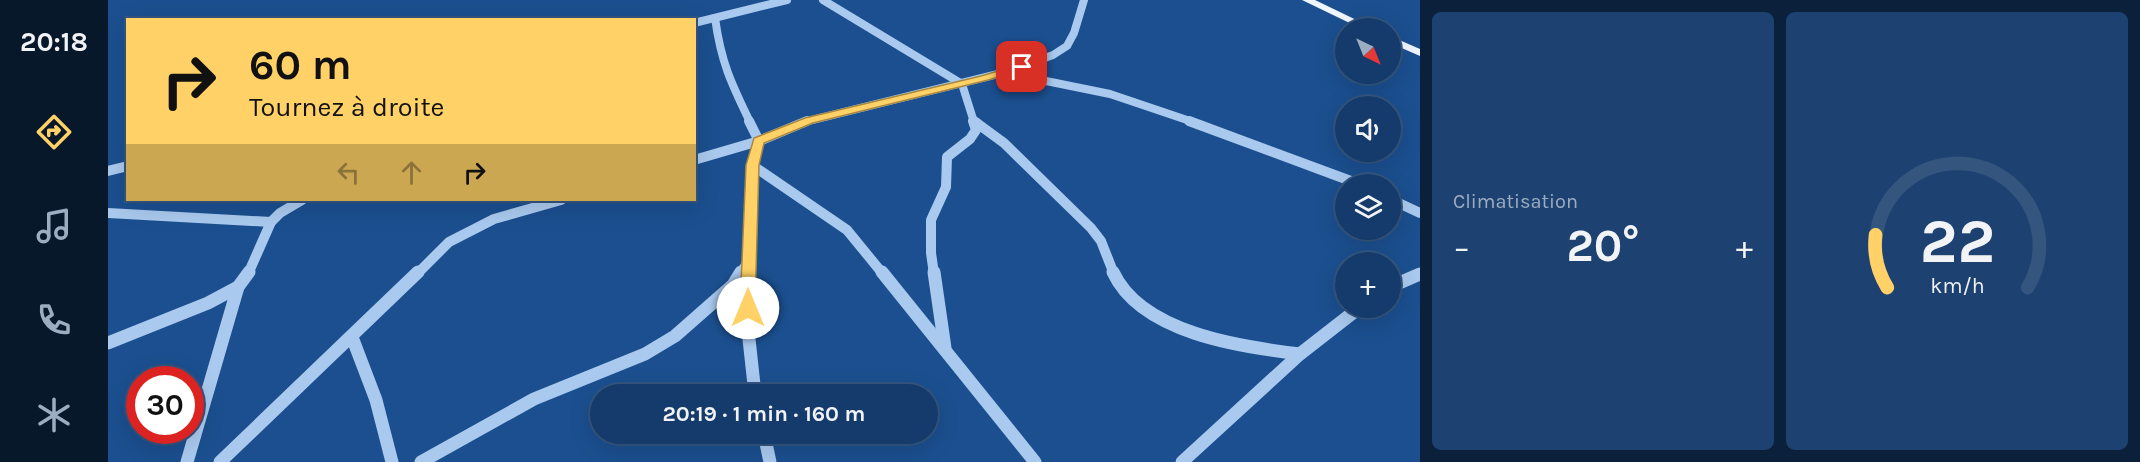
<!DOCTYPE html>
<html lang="fr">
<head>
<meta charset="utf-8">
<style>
  body { margin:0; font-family:Karla,sans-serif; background:#1d4271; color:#f1f3f6; height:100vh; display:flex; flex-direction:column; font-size:22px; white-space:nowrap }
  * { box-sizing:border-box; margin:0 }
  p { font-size:20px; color:#9dadc1 }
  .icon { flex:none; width:33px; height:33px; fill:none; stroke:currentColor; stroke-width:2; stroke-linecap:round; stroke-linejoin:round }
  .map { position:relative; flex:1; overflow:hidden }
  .panel { display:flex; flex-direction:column; gap:12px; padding:12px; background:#0b203b; width:720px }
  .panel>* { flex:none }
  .guide { position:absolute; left:18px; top:18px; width:570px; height:183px; border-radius:0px; box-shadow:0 6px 24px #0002,0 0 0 2px #33557e; background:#ffd166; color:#111; overflow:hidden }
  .needle { width:39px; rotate:137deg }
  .tools { position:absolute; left:1227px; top:18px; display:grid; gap:12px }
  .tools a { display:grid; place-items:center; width:66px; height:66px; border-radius:50%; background:#143b6b; box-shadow:0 6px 24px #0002,0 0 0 2px #33557e; font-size:30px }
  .speed { position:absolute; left:18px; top:366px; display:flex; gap:12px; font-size:30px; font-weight:700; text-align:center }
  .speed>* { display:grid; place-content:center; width:78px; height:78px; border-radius:50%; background:#143b6b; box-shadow:0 6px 24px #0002,0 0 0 2px #33557e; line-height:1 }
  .speed .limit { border:9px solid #d22; background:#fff; color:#111 }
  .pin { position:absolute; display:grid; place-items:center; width:51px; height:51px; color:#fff; margin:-26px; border-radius:12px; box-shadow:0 3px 9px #0006 }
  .me { position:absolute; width:66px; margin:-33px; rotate:0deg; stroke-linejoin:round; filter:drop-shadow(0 0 4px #0008) }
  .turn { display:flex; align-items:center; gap:21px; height:126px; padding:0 24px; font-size:27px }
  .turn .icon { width:78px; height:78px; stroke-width:2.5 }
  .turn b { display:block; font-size:42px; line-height:51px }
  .lanes { display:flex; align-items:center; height:57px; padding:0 24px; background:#0003; justify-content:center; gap:30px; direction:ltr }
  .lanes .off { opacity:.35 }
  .big { font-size:45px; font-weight:700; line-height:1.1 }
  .panel .tile { flex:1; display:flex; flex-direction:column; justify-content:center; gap:9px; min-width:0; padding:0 21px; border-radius:9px; background:#1d4271 }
  .panel .dial { align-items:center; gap:0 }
  .dial svg { height:156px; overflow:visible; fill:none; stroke:#33557e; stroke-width:7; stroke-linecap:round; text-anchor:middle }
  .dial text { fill:#f1f3f6; stroke:none }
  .heat { display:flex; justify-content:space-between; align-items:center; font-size:33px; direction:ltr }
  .panel .tiles { flex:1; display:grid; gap:12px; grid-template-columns:repeat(2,1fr) }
  .trip { position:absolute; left:482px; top:384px; width:348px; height:60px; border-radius:30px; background:#143b6b; box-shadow:0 6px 24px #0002,0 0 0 2px #33557e; font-weight:700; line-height:60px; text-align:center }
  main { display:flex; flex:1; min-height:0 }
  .menu { display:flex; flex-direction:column; width:108px; justify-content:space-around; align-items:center; background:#08182b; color:#9dadc1 }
  .menu .icon { width:42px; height:42px }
  .menu .selected { color:#ffd166 }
  .menu b { font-size:27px; color:#f1f3f6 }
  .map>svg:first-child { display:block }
</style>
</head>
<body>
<main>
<nav class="menu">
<b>20:18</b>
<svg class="icon selected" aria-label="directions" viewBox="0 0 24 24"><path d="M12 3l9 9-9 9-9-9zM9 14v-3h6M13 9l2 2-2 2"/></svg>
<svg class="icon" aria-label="music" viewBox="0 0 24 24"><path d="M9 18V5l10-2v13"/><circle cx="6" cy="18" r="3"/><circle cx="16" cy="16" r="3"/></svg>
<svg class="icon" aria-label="phone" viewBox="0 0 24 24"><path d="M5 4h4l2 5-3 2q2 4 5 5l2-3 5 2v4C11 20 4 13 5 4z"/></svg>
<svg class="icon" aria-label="climate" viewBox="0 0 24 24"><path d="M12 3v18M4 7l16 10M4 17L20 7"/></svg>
</nav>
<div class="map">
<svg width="1312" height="462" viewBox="0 0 1312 462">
  <rect width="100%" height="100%" fill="#1b4f8f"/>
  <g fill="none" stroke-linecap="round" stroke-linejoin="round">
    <!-- minor-far2 -->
    <g stroke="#a9c9ee" stroke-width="8">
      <polyline points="715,0 854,84 866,122"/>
      <path d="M 607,18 C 613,62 623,83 642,122"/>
      <polyline points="586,23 679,0"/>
      <polyline points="899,73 1002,94 1085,122"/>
      <polyline points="865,120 869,122"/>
      <polyline points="696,122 898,72 945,55 959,46 966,33 976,0"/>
    </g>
    <!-- minor-far1 -->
    <g stroke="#a9c9ee" stroke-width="10">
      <polyline points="866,121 896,143 983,228 993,241 1006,274"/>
      <polyline points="1081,121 1251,184"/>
      <polyline points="586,160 651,141 699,121"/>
      <polyline points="644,165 739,230 775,274"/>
      <polyline points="0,171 20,166"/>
      <polyline points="1282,199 1312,213"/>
      <polyline points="0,213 163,222"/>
      <polyline points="140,274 163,222 172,213 194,200"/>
      <polyline points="309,274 341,242 386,219 453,200"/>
      <polyline points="632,274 640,262"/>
      <polyline points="640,274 644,165 651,141 641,121"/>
      <polyline points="826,274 823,253 823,220 838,187 839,157 862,139 868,130 865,121"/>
    </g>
    <!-- minor -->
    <g stroke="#a9c9ee" stroke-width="13">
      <polyline points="640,272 640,330 647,394"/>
      <polyline points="774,272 927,462"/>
      <polyline points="826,272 837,348"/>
      <path d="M 1005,272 C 1033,333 1133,347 1192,354"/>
      <polyline points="1282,287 1312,274"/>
      <polyline points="244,337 268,400 284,462"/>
      <polyline points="0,343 100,303 130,287 141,272"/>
      <polyline points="656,434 662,462"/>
      <polyline points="79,462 130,287"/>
      <polyline points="112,462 310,272"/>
      <polyline points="313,462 426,399 537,354 567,336 625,285 633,272"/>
      <polyline points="1074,462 1192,354 1251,308"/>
    </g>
    <!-- major -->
    <g fill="#f0f6ff" fill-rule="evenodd">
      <polygon points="1194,0 1207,0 1265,28 1252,28"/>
      <polygon points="1282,36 1312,49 1312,56 1282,43"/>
    </g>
  </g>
  <!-- route -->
  <polygon fill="#ffd166" stroke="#a68842" stroke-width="1.5" points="914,64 918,65 918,69 880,80 705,123 656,143 651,165 647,308 645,312 635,312 632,308 638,165 646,138 697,118 873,76"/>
</svg>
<div class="tools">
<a><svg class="needle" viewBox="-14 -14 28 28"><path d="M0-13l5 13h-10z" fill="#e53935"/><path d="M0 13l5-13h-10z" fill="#9dadc1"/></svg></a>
<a><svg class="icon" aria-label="sound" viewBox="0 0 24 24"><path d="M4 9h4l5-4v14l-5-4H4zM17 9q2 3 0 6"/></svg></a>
<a><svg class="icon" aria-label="layers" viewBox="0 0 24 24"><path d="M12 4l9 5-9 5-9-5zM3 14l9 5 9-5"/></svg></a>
<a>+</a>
</div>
<div class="speed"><div class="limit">30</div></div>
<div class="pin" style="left:914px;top:67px;background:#d93025"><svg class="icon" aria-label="arrive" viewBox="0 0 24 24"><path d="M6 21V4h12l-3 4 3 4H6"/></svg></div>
<svg class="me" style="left:640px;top:308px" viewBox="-20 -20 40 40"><circle r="19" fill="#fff"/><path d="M0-13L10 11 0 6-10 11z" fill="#ffd166"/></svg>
<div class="trip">20:19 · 1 min · 160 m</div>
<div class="guide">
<div class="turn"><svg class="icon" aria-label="right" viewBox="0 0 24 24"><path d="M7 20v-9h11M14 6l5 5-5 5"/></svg><div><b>60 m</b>Tournez à droite</div></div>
<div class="lanes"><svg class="icon off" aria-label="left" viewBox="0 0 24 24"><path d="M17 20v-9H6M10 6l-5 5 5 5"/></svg><svg class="icon off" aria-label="ahead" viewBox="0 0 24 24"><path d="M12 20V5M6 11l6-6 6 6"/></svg><svg class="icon" aria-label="right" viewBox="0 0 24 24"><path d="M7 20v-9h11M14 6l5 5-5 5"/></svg></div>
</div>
</div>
<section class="panel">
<div class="tiles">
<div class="tile"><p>Climatisation</p>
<div class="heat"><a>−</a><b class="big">20°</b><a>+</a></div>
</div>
<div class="tile dial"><svg viewBox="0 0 100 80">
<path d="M14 69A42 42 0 1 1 86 69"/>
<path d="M14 69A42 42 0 0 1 8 42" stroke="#ffd166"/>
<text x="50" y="56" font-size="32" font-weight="700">22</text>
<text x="50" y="72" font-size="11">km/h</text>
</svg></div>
</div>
</section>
</main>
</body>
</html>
